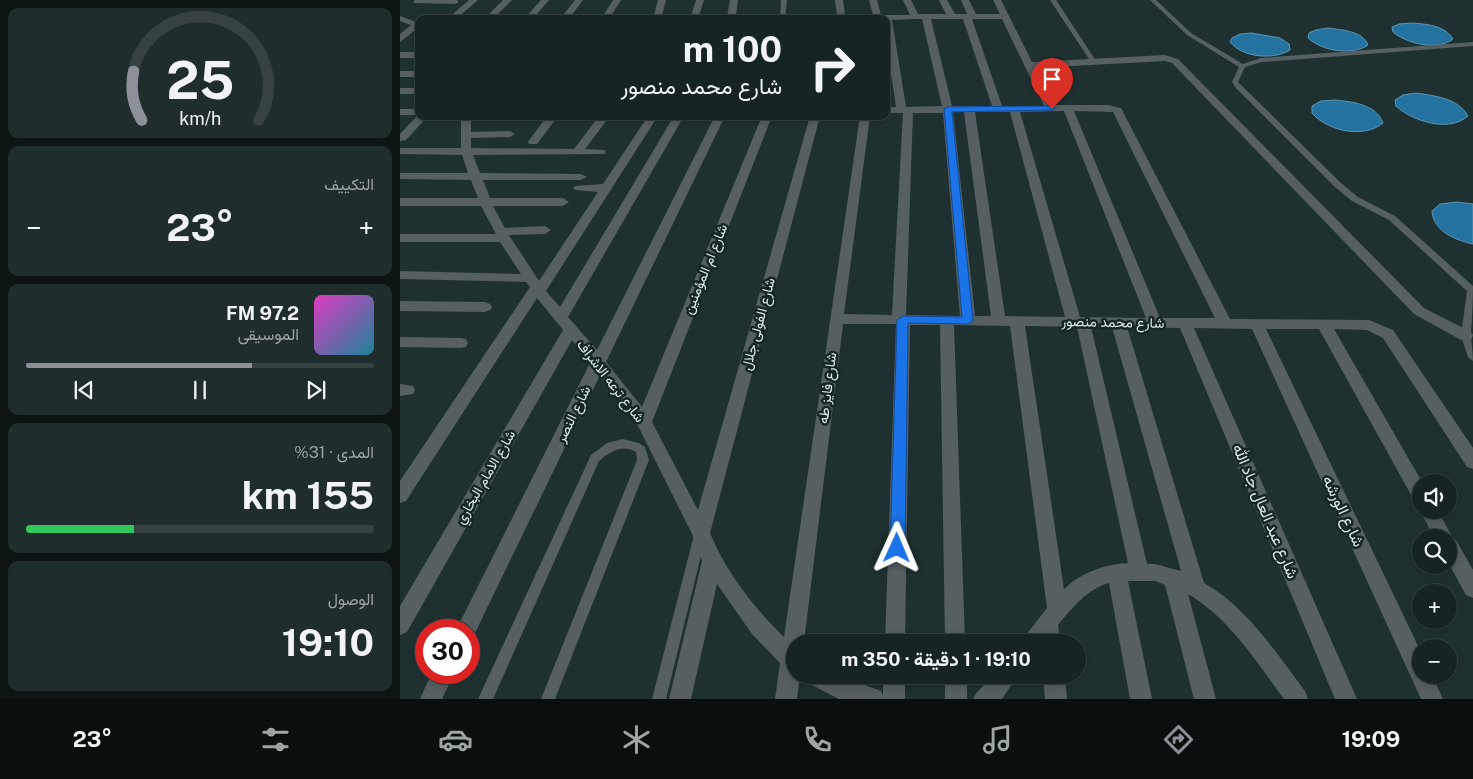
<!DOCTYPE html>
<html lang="ar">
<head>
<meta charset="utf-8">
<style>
  body { margin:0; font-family:"Public Sans",Vazirmatn,sans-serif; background:#1f2d2c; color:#f1f3f6; direction:rtl; height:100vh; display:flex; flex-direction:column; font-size:19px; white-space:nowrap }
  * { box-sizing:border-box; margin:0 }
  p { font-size:16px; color:#9ea5a6 }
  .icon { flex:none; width:28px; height:28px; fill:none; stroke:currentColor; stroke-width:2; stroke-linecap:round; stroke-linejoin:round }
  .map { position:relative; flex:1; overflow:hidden; direction:ltr }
  .drawer { display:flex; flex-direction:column; gap:8px; padding:8px; background:#0c1414; width:400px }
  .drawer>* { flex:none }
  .hud { position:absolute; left:15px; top:15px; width:475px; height:105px; border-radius:10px; box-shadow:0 2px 8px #0003,0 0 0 1px #354241; direction:rtl; background:#162524; color:#f1f3f6; overflow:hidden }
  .buttons { position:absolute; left:1012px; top:474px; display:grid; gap:10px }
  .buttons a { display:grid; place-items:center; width:45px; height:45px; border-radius:50%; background:#162524; box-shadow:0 2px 8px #0003,0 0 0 1px #354241; font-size:25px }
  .speed { position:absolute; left:15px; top:619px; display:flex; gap:10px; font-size:25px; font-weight:700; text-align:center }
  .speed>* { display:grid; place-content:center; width:65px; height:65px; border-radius:50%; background:#162524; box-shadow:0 2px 8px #0003,0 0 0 1px #354241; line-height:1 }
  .speed .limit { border:8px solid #d22; background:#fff; color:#111 }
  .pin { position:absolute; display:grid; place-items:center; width:42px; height:42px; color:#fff; margin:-51px -21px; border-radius:50% 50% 50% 0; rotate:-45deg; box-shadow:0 0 5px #0007 }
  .pin .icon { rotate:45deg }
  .me { position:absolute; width:55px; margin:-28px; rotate:1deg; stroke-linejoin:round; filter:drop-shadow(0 0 4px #0008) }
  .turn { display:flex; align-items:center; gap:18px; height:105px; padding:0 25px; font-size:22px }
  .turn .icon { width:65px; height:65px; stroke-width:2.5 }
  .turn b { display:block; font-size:35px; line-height:42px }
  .big { font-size:38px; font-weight:700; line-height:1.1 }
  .drawer .tile { flex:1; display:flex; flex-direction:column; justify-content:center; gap:8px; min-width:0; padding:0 18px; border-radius:10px; background:#1f2d2c }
  .drawer .dial { align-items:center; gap:0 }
  .dial svg { height:130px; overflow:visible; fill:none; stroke:#354241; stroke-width:7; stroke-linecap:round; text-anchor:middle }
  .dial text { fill:#f1f3f6; stroke:none }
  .song { display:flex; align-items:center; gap:15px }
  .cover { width:60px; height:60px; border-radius:8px; background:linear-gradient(135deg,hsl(310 70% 55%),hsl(190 70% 35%)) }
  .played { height:5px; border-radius:2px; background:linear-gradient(90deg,#8c9099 65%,#354241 65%) }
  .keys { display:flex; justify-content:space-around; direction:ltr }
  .heat { display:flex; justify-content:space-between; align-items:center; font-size:28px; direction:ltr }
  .charge { height:8px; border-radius:4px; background:linear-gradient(90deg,#34c759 31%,#354241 0) }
  .trip { position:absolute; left:386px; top:634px; width:300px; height:50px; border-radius:25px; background:#162524; box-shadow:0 2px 8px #0003,0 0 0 1px #354241; font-weight:700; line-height:50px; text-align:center; direction:rtl }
  .dock { display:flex; height:80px; justify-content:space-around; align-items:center; background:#090f0e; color:#9ea5a6 }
  .dock .icon { width:35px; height:35px }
  .dock .on { color:#8c9099 }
  .dock b { font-size:22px; color:#f1f3f6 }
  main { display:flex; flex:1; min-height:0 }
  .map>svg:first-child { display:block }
</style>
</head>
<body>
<main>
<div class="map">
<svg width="1073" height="699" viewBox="0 0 1073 699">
  <rect width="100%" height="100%" fill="#1e3130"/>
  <!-- water -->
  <g fill="#23729f" stroke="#5b96b5">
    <path d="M 1011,23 C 1025,24 1045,25 1053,39 C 1038,51 1007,44 993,32 L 992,27 L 999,24 Z"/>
    <path d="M 928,28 C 942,30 963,31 968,45 C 952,56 922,51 908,38 L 909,33 L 916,30 Z"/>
    <path d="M 852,33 L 880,38 L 889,44 L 890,50 C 874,60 843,58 830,42 L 832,38 L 840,34 Z"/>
    <path d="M 1016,93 C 1035,96 1058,98 1068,116 C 1049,133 1012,121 996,106 L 995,100 L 1003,95 Z"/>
    <path d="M 935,100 C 953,102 976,104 983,123 C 964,139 927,131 912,113 L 912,106 L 921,101 Z"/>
    <path d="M 1057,202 L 1073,204 L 1073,244 C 1055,240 1033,231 1032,211 L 1040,204 Z"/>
  </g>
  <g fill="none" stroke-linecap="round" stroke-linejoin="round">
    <!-- lane -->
    <g fill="#565f61" fill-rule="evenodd">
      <polygon points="381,0 387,0 385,19 380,18"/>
      <polygon points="650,0 656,0 696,61 695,62 691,62"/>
      <path d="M 750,0 L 756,0 L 791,33 L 843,64 L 861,58 L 1073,42 L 1073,46 L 862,62 L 845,67 L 838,82 L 941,183 L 958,197 L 995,216 L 1073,286 C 1073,302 1072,317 1071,333 C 1071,341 1073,352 1073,361 L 1068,357 L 1061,336 L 1067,291 L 989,220 L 952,201 L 935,187 L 836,88 L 832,82 L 839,67 L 787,35 Z"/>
      <path d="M 223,439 L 239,443 L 245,447 L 249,460 L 155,699 L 141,699 L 237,460 L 236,452 C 222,444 211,451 199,461 L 93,699 L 78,699 L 191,455 L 207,443 Z"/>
      <polygon points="300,530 304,531 306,535 266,699 252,699 294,535 296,531"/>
    </g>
    <!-- street -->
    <g fill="#565f61" fill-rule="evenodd">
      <polygon points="14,0 57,0 59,2 55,4 17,3 14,3"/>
      <polygon points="69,0 78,0 56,19 47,19"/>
      <polygon points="103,0 112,0 93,19 84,19"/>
      <polygon points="141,0 149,0 133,19 124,19"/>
      <polygon points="175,0 183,0 169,19 160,19"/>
      <polygon points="213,0 221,0 209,19 201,19"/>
      <polygon points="258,0 266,0 261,19 253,19"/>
      <polygon points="296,0 304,0 298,19 290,19"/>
      <path d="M 330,0 L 338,0 L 336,16 L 437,15 L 435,0 L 443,0 L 445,15 L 473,15 L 469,0 L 477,0 L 481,15 L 510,15 L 503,0 L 511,0 L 518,14 L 546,14 L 539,0 L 547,0 L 555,14 L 567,14 L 561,0 L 569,0 L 576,14 L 600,14 L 593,0 L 601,0 L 632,62 L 765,55 L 778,59 L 1024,308 L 1071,332 L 1073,335 L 1071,340 L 1061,340 L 1014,314 L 772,63 L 765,61 L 635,68 L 654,105 L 708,105 L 721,108 L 830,319 L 969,320 L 993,330 L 1073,448 L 1073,469 L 1067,467 L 983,338 L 967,330 L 934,329 L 1022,482 L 1021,504 L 1015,502 L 919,329 L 866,329 L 1021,652 L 1021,675 L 1032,675 L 1043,699 L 1021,699 L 852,329 L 794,328 L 957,699 L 935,699 L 780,328 L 727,327 L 804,583 C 847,607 876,653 905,691 L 908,699 L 884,699 C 856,661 829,618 788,594 L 816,699 L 794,699 L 765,585 L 755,581 L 728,581 L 752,699 L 730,699 L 709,583 C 687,589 672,608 658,625 L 660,642 L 623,642 L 626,635 L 647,608 L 610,326 L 554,325 L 565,642 L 545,642 L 540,325 L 510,325 L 505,642 L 485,642 L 496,324 L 443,324 L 404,642 L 395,642 L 395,675 L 400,675 L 397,699 L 375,699 L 380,663 L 352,634 L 317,584 L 291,699 L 269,699 L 302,561 L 292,534 L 238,426 L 200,375 L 73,637 L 69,639 L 69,630 L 56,630 L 190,363 L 172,340 L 7,632 L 0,635 L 0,606 L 163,330 L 137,298 L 6,501 L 0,503 L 0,481 L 130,287 L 126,282 L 0,279 L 0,271 L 121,274 L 100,242 L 0,242 L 0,234 L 96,234 L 81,206 L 0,206 L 0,198 L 78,198 L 71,180 L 0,179 L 0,173 L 68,173 L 62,155 L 0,154 L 0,148 L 61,148 L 61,116 L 71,116 L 71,132 L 110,131 L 115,134 L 110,137 L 71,138 L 71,148 L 174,149 L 199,116 L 210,116 L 185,149 L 204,150 L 206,152 L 204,154 L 73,155 L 80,173 L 181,174 L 187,177 L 181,180 L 83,180 L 90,198 L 163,198 L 169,202 L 163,206 L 93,206 L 105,228 L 145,226 L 151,230 L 145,234 L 109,235 L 139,281 L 198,192 L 175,190 L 173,188 L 175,186 L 203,184 L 248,116 L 258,116 L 146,291 L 160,307 L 274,116 L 284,116 L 168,317 L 197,350 L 315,116 L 325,116 L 206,362 L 242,407 L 362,116 L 372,116 L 252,422 L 298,510 L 410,116 L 420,116 L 310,533 C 326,572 354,608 384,637 L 460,116 L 470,116 L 444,314 L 492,315 L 503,113 L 486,113 L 486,107 L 496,107 L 486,41 L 486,19 L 318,19 L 327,16 ZM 515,19 L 522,19 L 542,106 L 506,107 L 492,20 ZM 531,19 L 563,19 L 592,106 L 552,106 ZM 572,19 L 602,19 L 644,106 L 602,106 ZM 664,111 L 746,318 L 680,317 L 620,112 ZM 674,111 L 713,112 L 815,318 L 760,318 ZM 553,112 L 564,112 L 591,316 L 575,316 ZM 575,112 L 610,112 L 665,317 L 605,316 ZM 513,113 L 543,113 L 560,316 L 506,315 ZM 625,326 L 677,327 L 728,563 C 704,564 681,573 664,589 ZM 691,327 L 712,327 L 781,571 L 755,564 L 747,564 Z"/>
      <polygon points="0,16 19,23 19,27 0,42 0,34 11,25 0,21"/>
      <rect x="0" y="52" width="19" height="6"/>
      <rect x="0" y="71" width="19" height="6"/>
      <rect x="0" y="88" width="19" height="6"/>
      <polygon points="0,109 19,109 19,116 28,116 6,140 0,141 0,134 18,115 0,115"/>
      <polygon points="147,116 158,116 137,144 129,144 128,142"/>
      <polygon points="0,301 85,302 90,304 92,307 90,310 85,312 0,311"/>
      <polygon points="0,337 61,338 66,339 68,343 66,347 61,348 0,347"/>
      <polygon points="0,384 13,386 15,390 13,394 0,396"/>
      <polygon points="1021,507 1021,510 1038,510 1053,539 1056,540 1073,570 1073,598 1066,595 1049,564 1049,538 1034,538 1020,510"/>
      <polygon points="32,672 55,672 42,699 20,699"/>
      <polygon points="405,675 437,675 481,691 483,696 483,675 505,675 505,699 439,699 408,683"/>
      <rect x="545" y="675" width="22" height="24"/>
      <path d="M 594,675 L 618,675 L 602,699 L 573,699 C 577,689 587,684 594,675 Z"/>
      <polygon points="643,675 665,675 667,699 645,699"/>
    </g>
  </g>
  <!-- route -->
  <polygon fill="#1a73e8" stroke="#114b97" points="652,106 655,109 654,110 552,112 573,320 568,324 508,323 505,548 502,552 497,554 492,552 490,548 497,320 503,316 562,317 544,109 548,107"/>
  <g text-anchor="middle" stroke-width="5" stroke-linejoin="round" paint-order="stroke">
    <!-- street labels -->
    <g font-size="14" fill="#dde9e8" stroke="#142726">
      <text transform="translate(305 269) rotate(-68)" y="5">شارع ام المؤمنين</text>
      <text transform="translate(713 322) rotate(1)" y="5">شارع محمد منصور</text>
      <text transform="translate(358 324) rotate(-75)" y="5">شارع الفولى جلال</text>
      <text transform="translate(211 381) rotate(52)" y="5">شارع ترعه الاشراف</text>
      <text transform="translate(427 388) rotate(-83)" y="5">شارع فايز طه</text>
      <text transform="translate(173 414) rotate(-64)" y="5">شارع النصر</text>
      <text transform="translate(85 477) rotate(-60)" y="5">شارع الامام البخاري</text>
    </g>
    <!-- near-street labels -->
    <g font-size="16" fill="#dde9e8" stroke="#142726">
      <text transform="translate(866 511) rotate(67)" y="6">شارع عبد العال جاد الله</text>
      <text transform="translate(944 511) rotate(65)" y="6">شارع الورشه</text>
    </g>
  </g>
</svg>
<div class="buttons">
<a><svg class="icon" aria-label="sound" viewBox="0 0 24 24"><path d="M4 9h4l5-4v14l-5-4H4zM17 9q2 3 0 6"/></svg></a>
<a><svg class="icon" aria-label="search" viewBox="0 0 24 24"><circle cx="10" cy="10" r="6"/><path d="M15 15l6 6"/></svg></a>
<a>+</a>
<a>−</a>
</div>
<div class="speed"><div class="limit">30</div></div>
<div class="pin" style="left:652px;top:109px;background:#d93025"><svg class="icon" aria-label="arrive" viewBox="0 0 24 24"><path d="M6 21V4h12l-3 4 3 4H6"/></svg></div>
<svg class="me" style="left:497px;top:548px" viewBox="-20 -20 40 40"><path d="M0-17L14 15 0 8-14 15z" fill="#1a73e8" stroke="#fff" stroke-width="4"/></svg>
<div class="trip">19:10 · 1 دقيقة · 350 m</div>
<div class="hud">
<div class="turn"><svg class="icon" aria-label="right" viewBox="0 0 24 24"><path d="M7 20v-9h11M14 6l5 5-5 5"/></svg><div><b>100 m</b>شارع محمد منصور</div></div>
</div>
</div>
<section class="drawer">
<div class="tile dial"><svg viewBox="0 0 100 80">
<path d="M14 69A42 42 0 1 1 86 69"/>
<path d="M14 69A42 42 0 0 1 9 39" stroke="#8c9099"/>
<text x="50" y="56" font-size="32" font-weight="700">25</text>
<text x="50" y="72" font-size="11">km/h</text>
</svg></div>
<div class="tile"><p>التكييف</p>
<div class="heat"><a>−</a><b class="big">23°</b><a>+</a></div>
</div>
<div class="tile">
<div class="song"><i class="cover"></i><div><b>97.2 FM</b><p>الموسيقى</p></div></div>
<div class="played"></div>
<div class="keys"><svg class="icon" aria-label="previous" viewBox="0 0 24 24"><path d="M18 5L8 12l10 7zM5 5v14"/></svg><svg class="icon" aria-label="pause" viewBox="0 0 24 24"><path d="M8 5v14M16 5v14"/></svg><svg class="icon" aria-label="next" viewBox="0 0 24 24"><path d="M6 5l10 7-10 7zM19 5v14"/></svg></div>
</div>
<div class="tile"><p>المدى · 31%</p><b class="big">155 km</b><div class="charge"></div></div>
<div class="tile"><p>الوصول</p><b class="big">19:10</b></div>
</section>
</main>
<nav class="dock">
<b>19:09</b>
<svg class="icon on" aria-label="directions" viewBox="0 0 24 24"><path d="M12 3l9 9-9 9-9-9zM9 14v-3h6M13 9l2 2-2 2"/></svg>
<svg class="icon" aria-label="music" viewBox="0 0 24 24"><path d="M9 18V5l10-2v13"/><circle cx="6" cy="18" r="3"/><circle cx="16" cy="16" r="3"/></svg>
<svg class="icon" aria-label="phone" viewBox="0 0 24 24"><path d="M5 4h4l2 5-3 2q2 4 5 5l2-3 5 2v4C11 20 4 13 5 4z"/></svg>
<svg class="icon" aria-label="climate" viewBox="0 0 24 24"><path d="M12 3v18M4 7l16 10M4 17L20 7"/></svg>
<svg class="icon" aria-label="car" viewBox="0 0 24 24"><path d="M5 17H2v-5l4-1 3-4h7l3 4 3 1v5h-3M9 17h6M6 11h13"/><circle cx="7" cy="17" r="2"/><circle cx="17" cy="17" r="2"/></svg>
<svg class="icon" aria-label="filters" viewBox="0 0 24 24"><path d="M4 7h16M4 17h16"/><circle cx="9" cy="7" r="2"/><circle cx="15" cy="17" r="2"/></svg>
<b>23°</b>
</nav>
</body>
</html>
